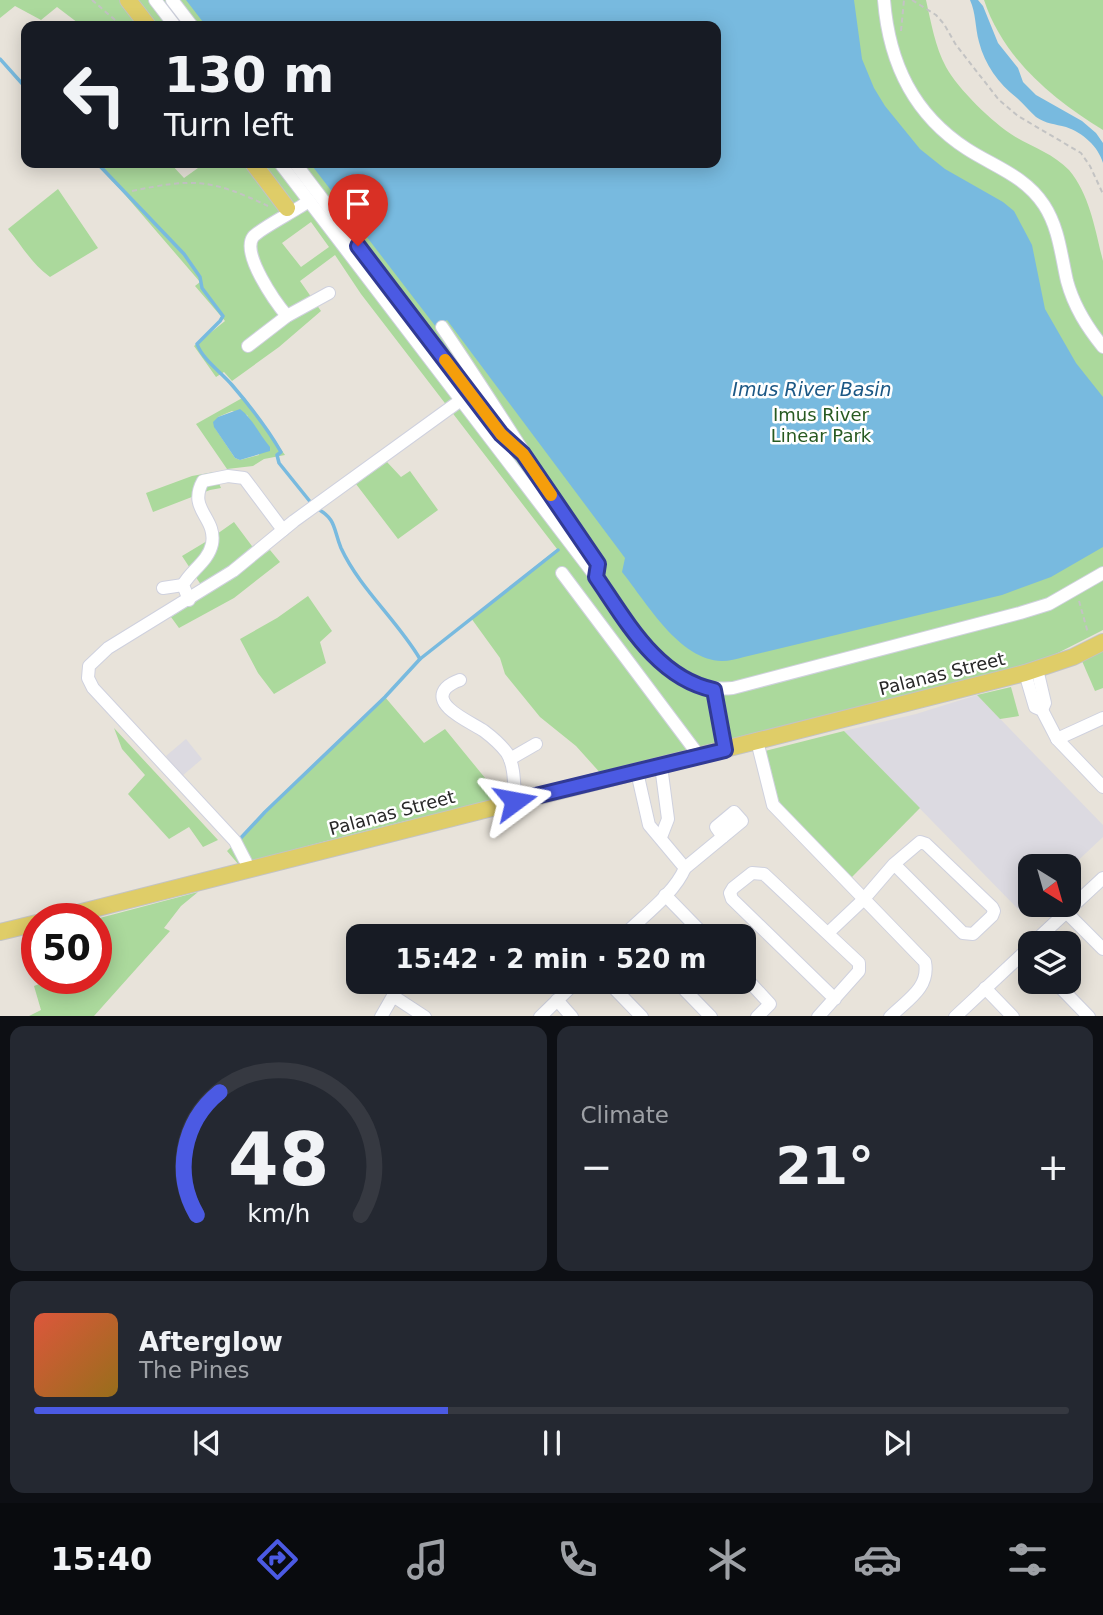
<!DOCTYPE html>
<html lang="en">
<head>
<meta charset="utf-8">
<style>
  body { margin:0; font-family:"DejaVu Sans",sans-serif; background:#242831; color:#f1f3f6; height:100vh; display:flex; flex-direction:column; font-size:26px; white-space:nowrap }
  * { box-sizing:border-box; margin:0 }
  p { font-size:23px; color:#9ea1a6 }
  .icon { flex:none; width:38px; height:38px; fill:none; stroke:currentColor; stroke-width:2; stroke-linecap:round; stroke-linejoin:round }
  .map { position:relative; height:1016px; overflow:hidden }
  .side { display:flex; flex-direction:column; gap:10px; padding:10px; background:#0d0f14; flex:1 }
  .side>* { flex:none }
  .guide { position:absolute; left:21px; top:21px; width:700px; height:147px; border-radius:14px; box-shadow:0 4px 18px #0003; background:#171b24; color:#f1f3f6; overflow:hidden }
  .needle { width:46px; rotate:143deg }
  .controls { position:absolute; left:1018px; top:854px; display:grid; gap:14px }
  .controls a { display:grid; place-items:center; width:63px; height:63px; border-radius:14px; background:#171b24; box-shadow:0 4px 18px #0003; font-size:35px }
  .speed { position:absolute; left:21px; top:903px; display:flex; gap:14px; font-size:35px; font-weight:700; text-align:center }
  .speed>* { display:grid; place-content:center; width:91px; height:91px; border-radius:50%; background:#171b24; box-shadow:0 4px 18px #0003; line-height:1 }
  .speed .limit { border:10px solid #d22; background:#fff; color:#111 }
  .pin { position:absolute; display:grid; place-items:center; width:60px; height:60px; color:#fff; margin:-72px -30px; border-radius:50% 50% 50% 0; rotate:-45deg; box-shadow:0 0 7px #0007 }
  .pin .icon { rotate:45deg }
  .me { position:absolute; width:77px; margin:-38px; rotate:77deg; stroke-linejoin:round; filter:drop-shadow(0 0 5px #0008) }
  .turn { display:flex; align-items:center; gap:24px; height:147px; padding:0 28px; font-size:32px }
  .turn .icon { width:91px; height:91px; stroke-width:2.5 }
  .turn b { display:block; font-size:49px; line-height:60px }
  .big { font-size:52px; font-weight:800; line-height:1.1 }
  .side .tile { flex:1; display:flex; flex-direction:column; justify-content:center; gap:10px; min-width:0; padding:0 24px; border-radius:14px; background:#242831 }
  .side .dial { align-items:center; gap:0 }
  .dial svg { height:182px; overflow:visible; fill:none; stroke:#363941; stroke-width:7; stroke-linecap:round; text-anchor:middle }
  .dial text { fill:#f1f3f6; stroke:none }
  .song { display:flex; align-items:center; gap:21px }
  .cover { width:84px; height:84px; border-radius:10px; background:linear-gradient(135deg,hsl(10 70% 55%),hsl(40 70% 35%)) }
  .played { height:7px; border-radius:4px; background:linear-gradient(90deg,#4b5ae3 40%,#363941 40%) }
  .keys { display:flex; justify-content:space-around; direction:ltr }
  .heat { display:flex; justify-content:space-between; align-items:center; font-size:38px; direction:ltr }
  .side .tiles { flex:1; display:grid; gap:10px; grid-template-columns:1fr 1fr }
  .tile:last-child { grid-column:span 2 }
  .trip { position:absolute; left:346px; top:924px; width:410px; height:70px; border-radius:14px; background:#171b24; box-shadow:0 4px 18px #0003; font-weight:800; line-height:70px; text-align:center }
  .tabs { display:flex; height:112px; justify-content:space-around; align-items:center; background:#090b0e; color:#9ea1a6 }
  .tabs .icon { width:49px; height:49px }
  .tabs .selected { color:#4b5ae3 }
  .tabs b { font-size:32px; color:#f1f3f6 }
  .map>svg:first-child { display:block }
</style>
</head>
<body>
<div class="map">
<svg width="1103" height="1017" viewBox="0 0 1103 1017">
  <rect width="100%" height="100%" fill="#e8e3da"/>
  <!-- industrial -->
  <g fill="#dcdae1">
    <polygon points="977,695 1103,825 1103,837 1069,869 1069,866 1031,866 1031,905 1033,905 1023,914 844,731 916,714"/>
    <polygon points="186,739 202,759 182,776 166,756"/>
  </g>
  <!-- green -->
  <g fill="#abd99c" fill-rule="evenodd">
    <path d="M 0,0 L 926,0 C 931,22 935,47 946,67 C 958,89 993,123 1014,136 C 1032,147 1054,154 1069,170 C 1090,195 1095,230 1103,261 L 1103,630 L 1046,659 L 1006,671 L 603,776 L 576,746 L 540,717 L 505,674 L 500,658 L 471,618 L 557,549 L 361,294 L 335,255 L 300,281 L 321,311 L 279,347 L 232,381 L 224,372 L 216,377 L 194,346 L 225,321 L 195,286 L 200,282 L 120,189 L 95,163 L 170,163 L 184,178 L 205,163 L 716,163 L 716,26 L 82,26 L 57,7 L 41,20 L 15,6 L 0,18 ZM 311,222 L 329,247 L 301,267 L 282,243 Z"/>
    <path d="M 984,0 L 1103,0 L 1103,130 C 1052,99 1003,58 984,0 Z"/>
    <path d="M 58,189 L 98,248 L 50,277 C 32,264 22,246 8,229 Z"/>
    <path d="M 244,397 L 285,455 L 264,459 L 253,466 L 227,469 L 196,424 ZM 232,411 L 247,415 L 257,431 L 259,455 L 240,460 L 235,458 L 215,428 L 218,417 Z"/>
    <polygon points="387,462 401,477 410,471 438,510 398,539 356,484"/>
    <polygon points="214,472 221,488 210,490 153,512 146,493 192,476"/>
    <polygon points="234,522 260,557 270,550 280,562 234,598 179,628 171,617 207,594 182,556 207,541"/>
    <polygon points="308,596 332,631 320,642 326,663 274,694 258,673 240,639 277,618"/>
    <polygon points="1103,650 1103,688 1095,691 1082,661"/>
    <polygon points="1011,687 1019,716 1000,719 977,695"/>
    <path d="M 385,697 L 424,743 L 445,729 L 503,800 C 414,817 327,840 239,865 L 227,851 Z"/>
    <polygon points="114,728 218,840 203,847 189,827 169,839 128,794 145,775 122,749"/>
    <polygon points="844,731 920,808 851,878 785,810 777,798 765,751"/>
    <polygon points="198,892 181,906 164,928 170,931 94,1016 29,1016 41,1010 34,986 55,978 96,978 96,919"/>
  </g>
  <!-- water -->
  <g fill="#78badf">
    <path d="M 186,0 L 854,0 L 862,59 L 874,88 L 885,106 L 920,149 L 945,169 L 1003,202 L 1014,211 L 1032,245 L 1045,309 L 1076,363 L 1103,397 L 1103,547 L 1051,577 L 1002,595 L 744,657 C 737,659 729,661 722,661 C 679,660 647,603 622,572 L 625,558 L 447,320 L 436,327 L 310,163 L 716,163 L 716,26 L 206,26 Z"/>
    <path d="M 970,0 L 978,0 L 983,6 L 998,43 L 1018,68 L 1023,82 L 1036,95 L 1082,121 L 1096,133 L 1103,143 L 1103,163 C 1098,146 1083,133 1066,127 C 1055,124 1046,124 1036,117 C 1029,111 1024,104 1017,98 C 998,83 985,65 979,42 C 975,27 976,13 970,0 Z"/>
    <path d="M 240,409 C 252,418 260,435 270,447 L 270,451 L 240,460 L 235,458 L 214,427 L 213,422 L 218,417 Z"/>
  </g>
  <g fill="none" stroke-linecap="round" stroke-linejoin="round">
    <!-- stream -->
    <g stroke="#78badf" stroke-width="3.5">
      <polyline points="0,59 26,88"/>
      <path d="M 97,163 L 184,254 L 200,277 L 202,288 L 223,316 L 220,321 L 197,344 C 203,360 221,372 232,385 C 250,406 268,429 281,452 L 277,455 L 279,463 L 312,504"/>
      <path d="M 316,508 C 337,519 333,529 341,548 C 360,589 397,620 420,659"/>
      <polyline points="238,841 265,812 385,697 420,659 558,550"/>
    </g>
    <defs>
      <g id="minor">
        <polyline points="155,0 175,26"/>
        <polyline points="172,0 192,26"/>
        <path d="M 884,0 C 889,63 913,114 967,149 C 995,167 1025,176 1044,205 C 1059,228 1061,255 1067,281 C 1074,307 1087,327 1103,347"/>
        <path d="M 280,163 L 596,577 C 629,625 665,695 733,688 L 1020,613 L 1049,604 L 1103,573"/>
        <polyline points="295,163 501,434 523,454"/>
        <path d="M 287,316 C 276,303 241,254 253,237 C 259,229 297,210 309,201"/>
        <path d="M 442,327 C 495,405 544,486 598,564 L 596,577"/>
        <polyline points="248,346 287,316 329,293"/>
        <polyline points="562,573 700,757"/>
        <polyline points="163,588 183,585"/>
        <path d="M 189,600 L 183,585 C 191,570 208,562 212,544 C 217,517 187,510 203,481 L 228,476 L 244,478 L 283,530"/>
        <polyline points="1037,669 1045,703 1042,710"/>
        <polyline points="1025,673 1035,707 1042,710 1057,739 1103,787"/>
        <path d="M 460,680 C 454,682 450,684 446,688 C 430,706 473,723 484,731 C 492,737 501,745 507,753 C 515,766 514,786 515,801"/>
        <polyline points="714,690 725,750"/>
        <polyline points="1057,739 1103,718"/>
        <path d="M 757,741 L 773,805 L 925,962 C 930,988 907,1000 890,1017"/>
        <polyline points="510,759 536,744"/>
        <polyline points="661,766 668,819 661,837"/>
        <polyline points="685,868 742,821 734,812 716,827 723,837"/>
        <polyline points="250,870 235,841 93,688 88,678 89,666 108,648 233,571 294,521 461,400"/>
        <polyline points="665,895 705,936"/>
        <polyline points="1066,912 1103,949"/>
        <polyline points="828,933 863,900 894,864 920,842 926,844 992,907 994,911 992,916 973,934 963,933 894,864"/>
        <path d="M 623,936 C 643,916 674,894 685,868 L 649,825 L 637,772"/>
        <polyline points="1033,943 1103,878"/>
        <polyline points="744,976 770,1004 757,1017"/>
        <polyline points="608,982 642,1017"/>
        <polyline points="677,982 711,1017"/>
        <polyline points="1055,982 1089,1017"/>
        <polyline points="985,988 1013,1017"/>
        <polyline points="557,1000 572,1017"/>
        <polyline points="381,1017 393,996 425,1017"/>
        <polyline points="540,1017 576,982"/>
        <polyline points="818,1017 859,971 859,963 764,874 752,873 733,888 730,893 732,899 835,999"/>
        <polyline points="955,1017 1031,946"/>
      </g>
      <g id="major">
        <polyline points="128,0 148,26"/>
        <polyline points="253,163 287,208"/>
        <polyline points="54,919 1025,673 1073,657 1103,642"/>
        <polyline points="0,932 37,923"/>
      </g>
    </defs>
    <!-- minor casing -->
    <use href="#minor" stroke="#cfd1de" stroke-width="14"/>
    <!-- major casing -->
    <use href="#major" stroke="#c3c3c3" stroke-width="18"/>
    <!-- path -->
    <g stroke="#c3c3c3" stroke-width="2" stroke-dasharray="5 3.5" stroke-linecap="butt">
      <polyline points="92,0 122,26"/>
      <polyline points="912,0 936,15 944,24 956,45 999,100 1018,116 1081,153 1090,166 1103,194"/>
      <polyline points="901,31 904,0"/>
      <path d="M 132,191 C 194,178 211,179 268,206"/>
      <polyline points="1079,601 1088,633"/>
    </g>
    <!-- minor -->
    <use href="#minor" stroke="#fff" stroke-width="12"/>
    <!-- major -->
    <use href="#major" stroke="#dfcd68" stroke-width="16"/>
  </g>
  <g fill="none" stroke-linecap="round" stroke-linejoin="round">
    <defs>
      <path id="route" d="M 358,246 L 501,434 L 523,454 L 598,564 L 596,577 C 627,622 657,678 714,690 L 725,750 L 515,801"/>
    </defs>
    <!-- route casing -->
    <use href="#route" stroke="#313a94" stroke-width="18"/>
    <!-- route -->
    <use href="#route" stroke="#4b5ae3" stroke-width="12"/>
    <!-- slow -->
    <polyline stroke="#f59e0b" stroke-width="12" points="445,360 501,434 523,454 551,495"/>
  </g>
  <g text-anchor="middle" stroke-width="5" stroke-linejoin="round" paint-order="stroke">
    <!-- park labels -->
    <g font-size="18" fill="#285a21" stroke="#fff">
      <text x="821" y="421">Imus River<tspan x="821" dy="21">Linear Park</tspan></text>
    </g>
    <!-- street labels -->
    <g font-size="18" fill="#272727" stroke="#fff">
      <text transform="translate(942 674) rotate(-14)" y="6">Palanas Street</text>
      <text transform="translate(392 813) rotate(-15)" y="6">Palanas Street</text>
    </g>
    <!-- water labels -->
    <g font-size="19" font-style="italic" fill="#1c5885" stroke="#fff">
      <text x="812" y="396">Imus River Basin</text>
    </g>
  </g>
</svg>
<div class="controls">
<a><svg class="needle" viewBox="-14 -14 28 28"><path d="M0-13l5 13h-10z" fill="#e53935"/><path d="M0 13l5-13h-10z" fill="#9ea1a6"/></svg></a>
<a><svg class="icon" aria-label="layers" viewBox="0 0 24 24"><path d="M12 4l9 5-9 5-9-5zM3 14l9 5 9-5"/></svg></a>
</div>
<div class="speed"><div class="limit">50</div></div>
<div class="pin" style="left:358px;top:246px;background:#d93025"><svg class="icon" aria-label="arrive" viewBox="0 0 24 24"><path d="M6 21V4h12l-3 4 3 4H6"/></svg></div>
<svg class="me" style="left:515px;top:801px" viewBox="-20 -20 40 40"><path d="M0-17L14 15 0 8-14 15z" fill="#4b5ae3" stroke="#fff" stroke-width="4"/></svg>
<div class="trip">15:42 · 2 min · 520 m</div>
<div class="guide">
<div class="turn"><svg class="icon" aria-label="left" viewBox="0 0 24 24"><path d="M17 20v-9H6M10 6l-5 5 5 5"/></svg><div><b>130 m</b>Turn left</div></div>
</div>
</div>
<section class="side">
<div class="tiles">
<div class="tile dial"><svg viewBox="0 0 100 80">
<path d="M14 69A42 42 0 1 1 86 69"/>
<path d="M14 69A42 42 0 0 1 24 15" stroke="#4b5ae3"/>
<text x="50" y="56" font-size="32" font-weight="700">48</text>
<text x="50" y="72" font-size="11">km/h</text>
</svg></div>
<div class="tile"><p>Climate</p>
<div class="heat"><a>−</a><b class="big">21°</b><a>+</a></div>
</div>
<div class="tile">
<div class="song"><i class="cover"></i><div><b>Afterglow</b><p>The Pines</p></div></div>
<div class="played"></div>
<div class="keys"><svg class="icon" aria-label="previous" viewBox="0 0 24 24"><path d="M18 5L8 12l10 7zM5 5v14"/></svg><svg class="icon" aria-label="pause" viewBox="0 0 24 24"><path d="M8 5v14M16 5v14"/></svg><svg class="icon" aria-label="next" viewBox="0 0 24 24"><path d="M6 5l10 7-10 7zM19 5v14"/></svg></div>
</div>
</div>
</section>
<nav class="tabs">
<b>15:40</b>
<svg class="icon selected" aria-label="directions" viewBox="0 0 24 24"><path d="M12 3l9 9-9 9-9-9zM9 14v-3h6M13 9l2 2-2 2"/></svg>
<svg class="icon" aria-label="music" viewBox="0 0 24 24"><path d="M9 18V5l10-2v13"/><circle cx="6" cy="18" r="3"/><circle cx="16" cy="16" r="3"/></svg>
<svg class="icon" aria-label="phone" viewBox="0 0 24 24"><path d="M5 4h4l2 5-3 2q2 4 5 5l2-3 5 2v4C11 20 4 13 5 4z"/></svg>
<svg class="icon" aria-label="climate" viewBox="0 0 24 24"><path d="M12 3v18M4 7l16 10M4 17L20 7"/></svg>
<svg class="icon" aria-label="car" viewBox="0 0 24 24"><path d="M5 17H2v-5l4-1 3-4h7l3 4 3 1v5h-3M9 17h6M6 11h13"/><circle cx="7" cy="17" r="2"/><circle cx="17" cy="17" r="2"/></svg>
<svg class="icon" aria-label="filters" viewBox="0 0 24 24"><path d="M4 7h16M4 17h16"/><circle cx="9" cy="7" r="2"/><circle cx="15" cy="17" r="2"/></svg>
</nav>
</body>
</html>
